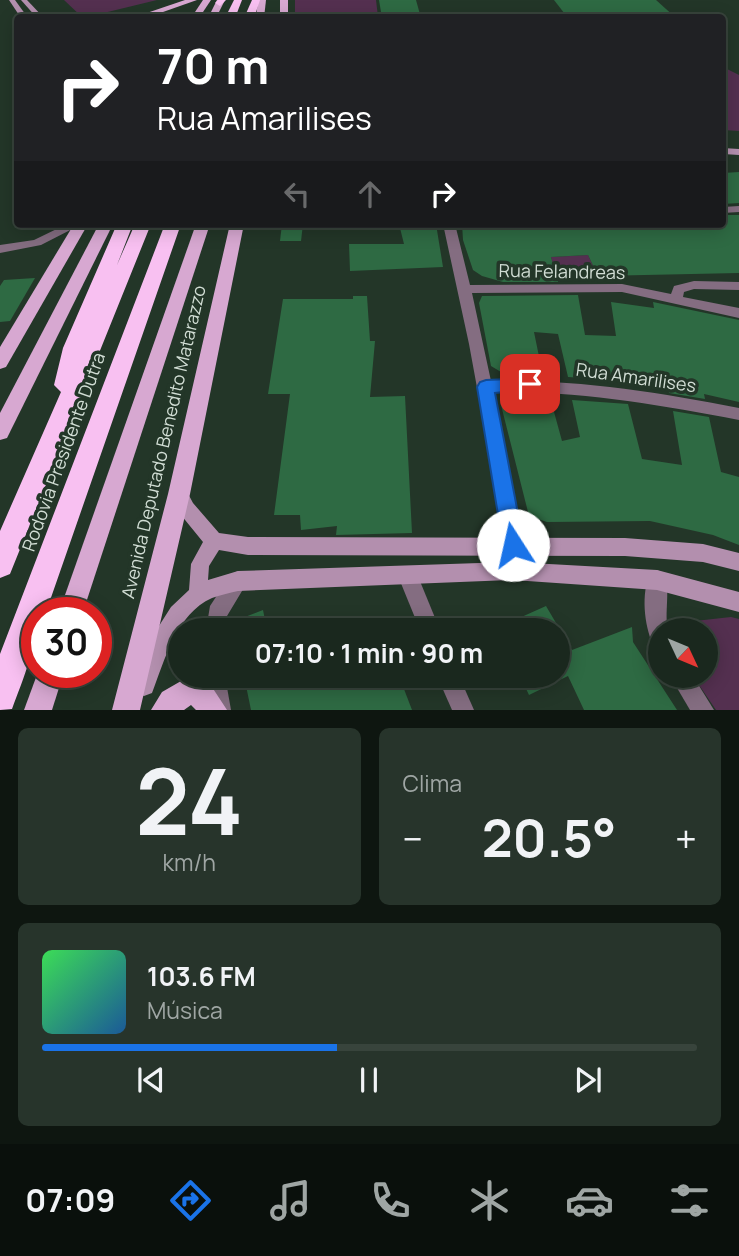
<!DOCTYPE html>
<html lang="pt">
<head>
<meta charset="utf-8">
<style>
  body { margin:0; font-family:Manrope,sans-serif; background:#27342b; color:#f1f3f6; height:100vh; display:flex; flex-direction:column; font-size:26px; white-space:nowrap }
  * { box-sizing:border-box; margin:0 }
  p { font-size:23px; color:#9fa6a4 }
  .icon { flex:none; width:38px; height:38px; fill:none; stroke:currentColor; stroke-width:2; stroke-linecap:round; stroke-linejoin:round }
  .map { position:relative; height:710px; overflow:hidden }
  .drawer { display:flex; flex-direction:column; gap:18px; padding:18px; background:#0e1610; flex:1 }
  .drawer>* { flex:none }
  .banner { position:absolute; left:14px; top:14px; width:712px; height:214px; border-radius:7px; box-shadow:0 4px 18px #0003,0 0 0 2px #38443c; background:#202124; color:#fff; overflow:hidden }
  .needle { width:46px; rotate:134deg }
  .buttons { position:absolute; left:648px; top:618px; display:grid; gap:14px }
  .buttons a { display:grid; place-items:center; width:70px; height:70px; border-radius:50%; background:#1a281e; box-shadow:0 4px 18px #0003,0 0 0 2px #38443c; font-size:35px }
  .speed { position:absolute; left:21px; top:597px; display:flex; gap:14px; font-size:35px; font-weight:700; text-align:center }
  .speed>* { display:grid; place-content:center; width:91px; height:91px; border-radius:50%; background:#1a281e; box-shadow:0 4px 18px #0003,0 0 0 2px #38443c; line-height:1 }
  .speed .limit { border:10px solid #d22; background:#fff; color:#111 }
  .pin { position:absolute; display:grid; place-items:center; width:60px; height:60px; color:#fff; margin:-30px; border-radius:14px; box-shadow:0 4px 10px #0006 }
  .me { position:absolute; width:77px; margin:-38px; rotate:350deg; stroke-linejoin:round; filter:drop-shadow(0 0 5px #0008) }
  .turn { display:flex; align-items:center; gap:24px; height:147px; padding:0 28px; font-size:32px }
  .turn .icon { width:91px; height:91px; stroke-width:2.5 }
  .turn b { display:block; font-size:49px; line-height:60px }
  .lanes { display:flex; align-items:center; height:66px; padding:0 28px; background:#0003; justify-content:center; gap:35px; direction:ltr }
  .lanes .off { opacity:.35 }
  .big { font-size:52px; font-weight:700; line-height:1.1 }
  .drawer .widget { flex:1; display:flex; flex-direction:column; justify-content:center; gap:10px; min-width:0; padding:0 24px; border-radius:10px; background:#27342b }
  .drawer .dial { align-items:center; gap:0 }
  .dial b { font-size:91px; line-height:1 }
  .song { display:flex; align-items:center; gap:21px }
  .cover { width:84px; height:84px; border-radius:10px; background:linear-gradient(135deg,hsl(130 70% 55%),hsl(210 70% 35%)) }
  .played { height:7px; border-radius:4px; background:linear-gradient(90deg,#1a73e8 45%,#38443c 45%) }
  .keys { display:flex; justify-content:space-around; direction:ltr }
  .heat { display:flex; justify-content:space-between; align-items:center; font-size:38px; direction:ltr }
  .drawer .tiles { flex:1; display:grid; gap:18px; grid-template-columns:1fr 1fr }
  .widget:last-child { grid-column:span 2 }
  .trip { position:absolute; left:168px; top:618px; width:402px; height:70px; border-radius:35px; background:#1a281e; box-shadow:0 4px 18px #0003,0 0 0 2px #38443c; font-weight:700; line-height:70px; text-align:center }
  .menu { display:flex; height:112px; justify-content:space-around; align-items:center; background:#0a100c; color:#9fa6a4 }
  .menu .icon { width:49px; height:49px }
  .menu .on { color:#1a73e8 }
  .menu b { font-size:32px; color:#f1f3f6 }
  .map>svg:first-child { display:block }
</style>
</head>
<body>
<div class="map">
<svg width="739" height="710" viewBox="0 0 739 710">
  <rect width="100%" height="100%" fill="#233628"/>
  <!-- green -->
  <g fill="#543050">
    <polygon points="64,0 157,0 83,18"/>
    <polygon points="295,0 376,0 378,17 295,17"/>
    <polygon points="723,67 739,75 739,131 723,130"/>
    <polygon points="588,255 598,276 556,275 551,257"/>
    <polygon points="731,617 739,619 739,710 716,710 693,676 705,676 705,630 681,630 695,621"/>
  </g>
  <!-- building -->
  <g fill="#2e6a43">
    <polygon points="379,0 416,0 421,18 382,18"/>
    <polygon points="554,0 656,0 676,18 568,18"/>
    <polygon points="739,172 739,203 723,204 723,173"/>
    <polygon points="723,215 739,215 739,273 598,276 588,255 551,257 558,282 503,282 482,276 473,270 463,240 462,224 723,224"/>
    <polygon points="282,224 303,224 301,241 280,241"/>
    <polygon points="399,224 436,224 443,267 350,271 349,244 404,244"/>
    <polygon points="35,278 10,321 0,322 0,286 4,280"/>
    <polygon points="578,295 585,335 616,336 611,302 654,308 653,302 739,320 739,402 704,394 705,399 669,393 666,375 614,371 615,380 568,377 558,334 534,332 543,376 506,375 491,366 479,303 482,296"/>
    <polygon points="353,296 367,296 370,341 375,341 370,397 405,396 412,533 336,535 337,526 301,530 300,515 274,515 290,394 268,394 283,299 353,299"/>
    <polygon points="507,399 551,401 562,441 580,437 572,400 628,404 642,459 682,465 673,411 709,417 721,472 739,477 739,545 713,535 650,521 547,522 529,516 501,405"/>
    <polygon points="546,606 572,650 632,627 633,642 677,710 584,710 568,676 529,695 520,676 558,676 558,630 492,630"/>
    <polygon points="263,610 267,630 229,630 229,623"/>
    <polygon points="244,676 399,676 412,710 251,710"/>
  </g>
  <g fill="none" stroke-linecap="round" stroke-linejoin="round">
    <!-- minor -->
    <g fill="#846d81" fill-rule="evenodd">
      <polygon points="739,206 739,212 723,213 723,207"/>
      <polygon points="67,224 82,224 41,245 0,253 0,245 34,240"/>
      <path d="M 443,224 L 455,224 L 470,285 L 622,284 L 671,294 L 674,286 L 694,281 L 739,282 L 739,290 L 694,289 L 684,292 L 683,297 L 739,308 L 739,318 L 622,292 L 472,293 L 491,381 C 575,379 657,392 739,408 L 739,420 C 658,405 577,390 493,393 L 522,545 L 519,551 L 513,554 L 507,551 L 469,344 Z"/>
      <polygon points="408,566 415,569 440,630 420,630 398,576 401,569"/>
      <path d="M 657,570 L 664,573 C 671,590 664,612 668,630 L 660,630 L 660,648 L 653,645 C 644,624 641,594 650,573 Z"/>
      <polygon points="238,571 245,574 248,581 227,616 226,630 206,630 210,606 231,574"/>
      <polygon points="204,676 225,676 231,710 209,710"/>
      <polygon points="437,676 459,676 474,710 452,710"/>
      <polygon points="670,676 693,676 714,710 690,710"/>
    </g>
    <!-- secondary -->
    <g fill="#b38fae" fill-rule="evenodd">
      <polygon points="9,0 15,0 28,18 21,18"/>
      <polygon points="21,0 27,0 44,18 37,18"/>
      <polygon points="723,148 739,149 739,155 723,154"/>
      <path d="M 179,486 L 185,488 L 193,503 L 219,533 L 248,537 L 625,538 L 703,544 L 739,553 L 739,571 L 703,562 L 625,556 L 248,555 L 219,550 L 209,566 L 208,580 L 238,571 L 513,562 L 657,570 L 739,592 L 739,612 L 657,590 L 513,580 L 238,591 C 229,593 220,595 212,598 C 176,614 165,660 152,693 L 144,696 L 136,693 L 133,685 L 157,629 L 171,607 L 189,590 L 191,564 L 203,542 L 181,515 L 170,494 L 173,488 Z"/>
    </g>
    <!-- primary -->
    <g fill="#d7a8d1" fill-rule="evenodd">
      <polygon points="185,0 197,0 146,18 132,18"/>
      <polygon points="203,0 211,0 199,18 191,18"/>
      <polygon points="217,0 225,0 216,18 208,18"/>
      <polygon points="258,0 266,0 264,18 256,18"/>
      <rect x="280" y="0" width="8" height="18"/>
      <polygon points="74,224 88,224 6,367 0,369 0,347"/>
      <polygon points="99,224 113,224 7,438 0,440 0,413"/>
      <polygon points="196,224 210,224 83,612 59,612"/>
      <polygon points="230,224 244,224 190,494 140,710 112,710 168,494"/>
      <polygon points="38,672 64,672 52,710 24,710"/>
      <polygon points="188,677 210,684 227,710 196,710 191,705 184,710 151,710 162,692"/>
    </g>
    <!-- motorway -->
    <g fill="#f8c0f1" fill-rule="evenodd">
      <polygon points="218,0 226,0 220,6 215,3"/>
      <polygon points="234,0 242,0 235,18 225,18"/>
      <polygon points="252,0 260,0 254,18 244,18"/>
      <polygon points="117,224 133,224 117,265 135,224 151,224 10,574 0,578 0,531 61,392 54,385 63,348"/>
      <path d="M 165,224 L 181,224 L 46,612 L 37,612 C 37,646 24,677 12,709 L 0,710 L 0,654 Z"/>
    </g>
  </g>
  <!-- route -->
  <polygon fill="#1a73e8" stroke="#114b97" stroke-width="2" points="530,378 536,380 539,384 536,389 495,393 524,545 521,552 513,555 506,552 503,545 477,387 480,382 486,380"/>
  <g text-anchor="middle" stroke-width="7" stroke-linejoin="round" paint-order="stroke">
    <!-- street labels -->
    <g font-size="18" fill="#d1ddd4" stroke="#233628">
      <text transform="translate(562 272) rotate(1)" y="6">Rua Felandreas</text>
      <text transform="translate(636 378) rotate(8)" y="6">Rua Amarilises</text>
      <text transform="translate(164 442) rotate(-77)" y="6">Avenida Deputado Benedito Matarazzo</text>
      <text transform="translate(64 452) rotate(-70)" y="6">Rodovia Presidente Dutra</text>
    </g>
  </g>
</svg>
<div class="buttons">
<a><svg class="needle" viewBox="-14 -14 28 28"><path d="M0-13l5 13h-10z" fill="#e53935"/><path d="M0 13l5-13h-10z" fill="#9fa6a4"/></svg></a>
</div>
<div class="speed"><div class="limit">30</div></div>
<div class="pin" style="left:530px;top:384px;background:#d93025"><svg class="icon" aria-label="arrive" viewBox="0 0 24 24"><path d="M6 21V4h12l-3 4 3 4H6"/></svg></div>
<svg class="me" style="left:513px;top:545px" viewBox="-20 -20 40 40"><circle r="19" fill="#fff"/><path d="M0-13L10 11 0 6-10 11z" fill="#1a73e8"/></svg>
<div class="trip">07:10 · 1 min · 90 m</div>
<div class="banner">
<div class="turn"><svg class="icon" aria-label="right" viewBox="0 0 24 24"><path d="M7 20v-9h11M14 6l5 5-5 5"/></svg><div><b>70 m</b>Rua Amarilises</div></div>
<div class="lanes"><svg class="icon off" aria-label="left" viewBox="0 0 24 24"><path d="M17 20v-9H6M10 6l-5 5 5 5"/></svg><svg class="icon off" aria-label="ahead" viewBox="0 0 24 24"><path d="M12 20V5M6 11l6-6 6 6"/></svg><svg class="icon" aria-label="right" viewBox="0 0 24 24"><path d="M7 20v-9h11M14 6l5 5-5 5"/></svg></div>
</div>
</div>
<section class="drawer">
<div class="tiles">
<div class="widget dial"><b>24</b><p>km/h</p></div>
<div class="widget"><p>Clima</p>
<div class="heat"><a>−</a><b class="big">20.5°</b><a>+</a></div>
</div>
<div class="widget">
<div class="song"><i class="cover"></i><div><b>103.6 FM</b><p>Música</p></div></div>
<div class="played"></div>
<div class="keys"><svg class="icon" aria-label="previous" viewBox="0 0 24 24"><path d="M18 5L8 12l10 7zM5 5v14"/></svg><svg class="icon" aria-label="pause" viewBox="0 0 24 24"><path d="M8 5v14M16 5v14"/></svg><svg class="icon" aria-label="next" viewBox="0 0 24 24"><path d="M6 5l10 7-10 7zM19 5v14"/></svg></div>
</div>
</div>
</section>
<nav class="menu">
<b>07:09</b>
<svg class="icon on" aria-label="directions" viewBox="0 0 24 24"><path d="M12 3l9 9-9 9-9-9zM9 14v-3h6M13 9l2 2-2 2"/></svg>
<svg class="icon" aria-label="music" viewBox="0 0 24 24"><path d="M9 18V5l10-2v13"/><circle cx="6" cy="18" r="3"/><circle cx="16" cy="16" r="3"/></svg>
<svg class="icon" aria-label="phone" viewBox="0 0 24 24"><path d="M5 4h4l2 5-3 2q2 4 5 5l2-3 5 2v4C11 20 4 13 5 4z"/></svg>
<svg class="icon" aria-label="climate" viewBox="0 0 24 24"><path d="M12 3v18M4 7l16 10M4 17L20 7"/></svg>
<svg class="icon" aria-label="car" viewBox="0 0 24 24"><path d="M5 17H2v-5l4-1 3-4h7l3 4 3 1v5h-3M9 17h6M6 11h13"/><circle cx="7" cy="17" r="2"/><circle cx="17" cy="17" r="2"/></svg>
<svg class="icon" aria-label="filters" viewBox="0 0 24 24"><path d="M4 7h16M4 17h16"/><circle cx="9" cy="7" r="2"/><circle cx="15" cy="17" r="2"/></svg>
</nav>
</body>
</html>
